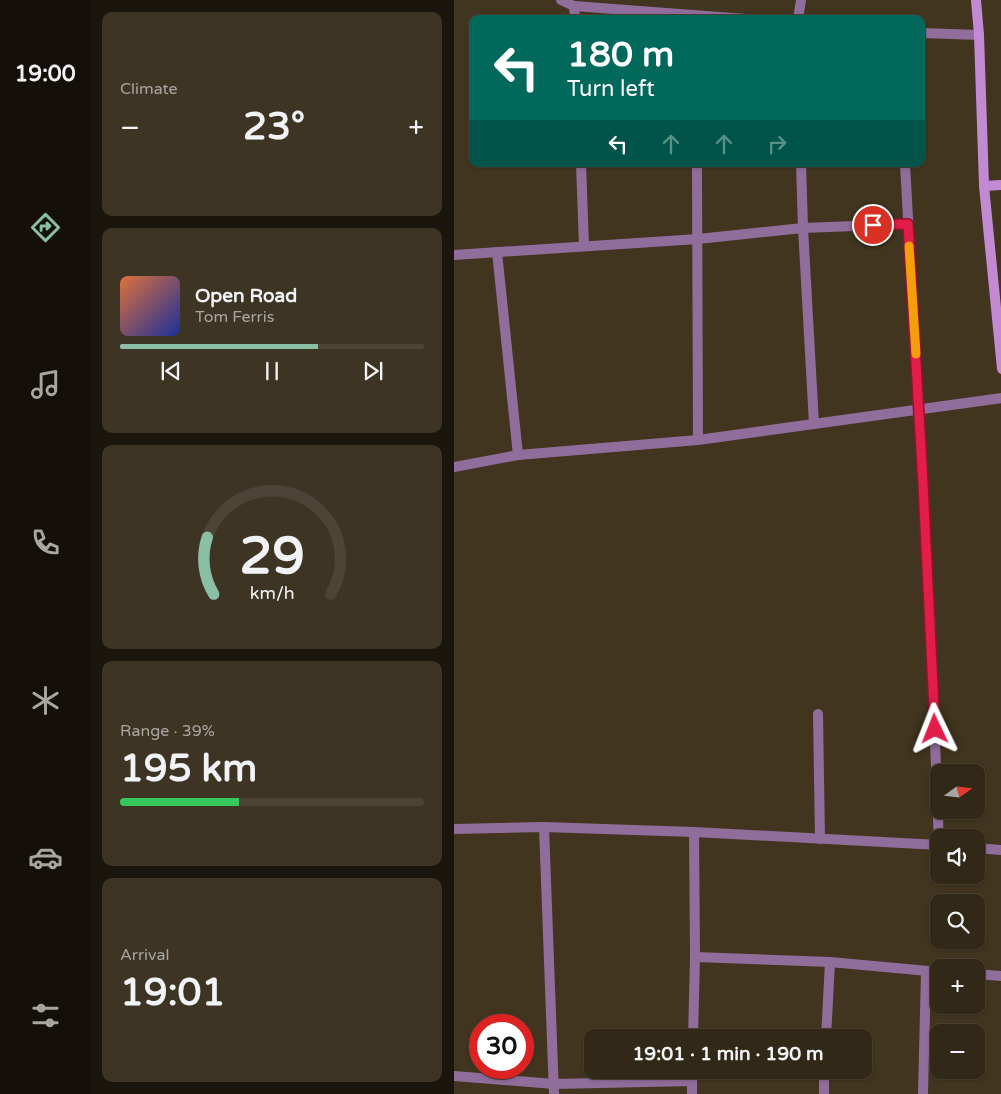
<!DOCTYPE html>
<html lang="en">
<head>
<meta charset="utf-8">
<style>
  body { margin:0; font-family:"Varela Round",sans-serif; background:#3d3424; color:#f1f3f6; height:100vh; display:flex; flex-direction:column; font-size:19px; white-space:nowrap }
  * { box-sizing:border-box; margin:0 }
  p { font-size:16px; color:#a8a6a1 }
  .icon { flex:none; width:28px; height:28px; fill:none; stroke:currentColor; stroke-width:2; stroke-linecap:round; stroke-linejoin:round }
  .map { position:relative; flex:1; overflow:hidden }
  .panel { display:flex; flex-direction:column; gap:12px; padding:12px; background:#1b160d; width:364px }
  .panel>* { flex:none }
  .guide { position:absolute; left:15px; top:15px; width:456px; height:152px; border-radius:10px; box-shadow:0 1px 4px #0004,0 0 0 1px #4c4436; background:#00695c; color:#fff; overflow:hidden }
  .needle { width:32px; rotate:75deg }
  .tools { position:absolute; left:476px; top:764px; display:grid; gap:10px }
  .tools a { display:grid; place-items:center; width:55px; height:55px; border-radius:10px; background:#312817; box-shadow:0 1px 4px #0004,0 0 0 1px #4c4436; font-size:25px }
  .speed { position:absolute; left:15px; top:1014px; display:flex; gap:10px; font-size:25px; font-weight:700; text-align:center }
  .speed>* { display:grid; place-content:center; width:65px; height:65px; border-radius:50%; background:#312817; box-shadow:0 1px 4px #0004,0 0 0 1px #4c4436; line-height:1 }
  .speed .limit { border:8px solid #d22; background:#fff; color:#111 }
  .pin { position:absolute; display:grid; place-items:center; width:42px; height:42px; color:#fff; margin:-21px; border:2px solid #fff; border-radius:50%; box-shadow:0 1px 5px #0007 }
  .me { position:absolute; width:55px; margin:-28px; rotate:358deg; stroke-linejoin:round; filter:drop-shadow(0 0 4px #0008) }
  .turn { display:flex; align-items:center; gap:18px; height:105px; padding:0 15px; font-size:22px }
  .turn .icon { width:65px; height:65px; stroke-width:2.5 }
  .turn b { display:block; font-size:35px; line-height:42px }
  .lanes { display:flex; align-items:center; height:48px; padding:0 15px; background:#0003; justify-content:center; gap:25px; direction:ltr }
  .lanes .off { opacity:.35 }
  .big { font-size:38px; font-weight:700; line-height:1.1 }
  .panel .card { flex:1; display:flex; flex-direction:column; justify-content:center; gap:8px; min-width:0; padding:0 18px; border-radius:10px; background:#3d3424 }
  .panel .dial { align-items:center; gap:0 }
  .dial svg { height:130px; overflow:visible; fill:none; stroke:#4c4436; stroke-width:7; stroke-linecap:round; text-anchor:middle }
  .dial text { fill:#f1f3f6; stroke:none }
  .song { display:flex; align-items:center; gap:15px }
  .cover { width:60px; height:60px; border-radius:8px; background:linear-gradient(135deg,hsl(20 70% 55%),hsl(230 70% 35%)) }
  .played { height:5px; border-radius:2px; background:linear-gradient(90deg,#8abfa5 65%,#4c4436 65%) }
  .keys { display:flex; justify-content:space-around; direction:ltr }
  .heat { display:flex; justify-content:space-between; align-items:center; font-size:28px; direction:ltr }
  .charge { height:8px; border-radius:4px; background:linear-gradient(90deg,#34c759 39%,#4c4436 0) }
  .trip { position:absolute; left:130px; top:1029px; width:288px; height:50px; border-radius:10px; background:#312817; box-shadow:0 1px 4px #0004,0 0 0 1px #4c4436; font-weight:700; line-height:50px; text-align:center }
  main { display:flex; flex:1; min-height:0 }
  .dock { display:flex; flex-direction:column; width:90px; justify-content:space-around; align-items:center; background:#141009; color:#a8a6a1 }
  .dock .icon { width:35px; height:35px }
  .dock .on { color:#8abfa5 }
  .dock b { font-size:22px; color:#f1f3f6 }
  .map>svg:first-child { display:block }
</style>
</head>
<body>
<main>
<nav class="dock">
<b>19:00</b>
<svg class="icon on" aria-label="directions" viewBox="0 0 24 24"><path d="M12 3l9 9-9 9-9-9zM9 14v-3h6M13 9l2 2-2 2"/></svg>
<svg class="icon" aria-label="music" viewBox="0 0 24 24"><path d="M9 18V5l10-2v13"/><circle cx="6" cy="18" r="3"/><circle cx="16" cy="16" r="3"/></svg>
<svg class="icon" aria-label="phone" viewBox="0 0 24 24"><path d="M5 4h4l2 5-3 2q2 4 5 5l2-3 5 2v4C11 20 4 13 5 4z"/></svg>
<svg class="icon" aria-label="climate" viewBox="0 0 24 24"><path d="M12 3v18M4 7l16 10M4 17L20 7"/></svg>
<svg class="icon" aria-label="car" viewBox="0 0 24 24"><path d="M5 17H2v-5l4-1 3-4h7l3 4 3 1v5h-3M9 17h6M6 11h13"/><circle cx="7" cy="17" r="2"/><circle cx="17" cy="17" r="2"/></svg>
<svg class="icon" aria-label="filters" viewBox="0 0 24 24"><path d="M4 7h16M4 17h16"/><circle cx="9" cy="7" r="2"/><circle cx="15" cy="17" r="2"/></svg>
</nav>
<section class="panel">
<div class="card"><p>Climate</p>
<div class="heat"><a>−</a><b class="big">23°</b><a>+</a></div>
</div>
<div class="card">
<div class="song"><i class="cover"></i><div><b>Open Road</b><p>Tom Ferris</p></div></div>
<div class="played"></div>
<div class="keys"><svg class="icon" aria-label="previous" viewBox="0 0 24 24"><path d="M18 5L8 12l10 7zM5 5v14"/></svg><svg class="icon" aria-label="pause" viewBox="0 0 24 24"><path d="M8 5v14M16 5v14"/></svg><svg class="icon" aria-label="next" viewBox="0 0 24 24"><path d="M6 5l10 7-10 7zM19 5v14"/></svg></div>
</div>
<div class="card dial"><svg viewBox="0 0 100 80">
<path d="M14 69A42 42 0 1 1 86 69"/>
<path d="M14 69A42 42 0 0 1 10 34" stroke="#8abfa5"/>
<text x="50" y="56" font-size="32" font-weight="700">29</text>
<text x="50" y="72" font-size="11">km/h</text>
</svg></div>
<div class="card"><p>Range · 39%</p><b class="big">195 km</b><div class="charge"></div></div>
<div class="card"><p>Arrival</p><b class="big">19:01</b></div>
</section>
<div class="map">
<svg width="548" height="1094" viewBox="0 0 548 1094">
  <rect width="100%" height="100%" fill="#41351f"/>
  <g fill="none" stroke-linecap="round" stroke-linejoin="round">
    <!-- street -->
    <g stroke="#916d9b" stroke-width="10">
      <polyline points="107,0 120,6 292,19"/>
      <polyline points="120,6 121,19"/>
      <polyline points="344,19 347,0"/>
      <polyline points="468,33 525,35"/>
      <polyline points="127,164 130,246"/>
      <polyline points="243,164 244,440"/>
      <polyline points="347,164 349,228 360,424"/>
      <polyline points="451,164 476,614 485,844"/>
      <polyline points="43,252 64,455"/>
      <polyline points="0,255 244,239 349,228 454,224"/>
      <polyline points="0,467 64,455 244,440 548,398"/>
      <polyline points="364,714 366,839"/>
      <polyline points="90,827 100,1094"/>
      <polyline points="0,829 90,827 240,832 485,845"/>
      <polyline points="522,848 548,850"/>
      <polyline points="241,957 376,962 485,972"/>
      <polyline points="522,974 548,976"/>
      <polyline points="239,1038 241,957 240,832"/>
      <polyline points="372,1038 376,962"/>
      <polyline points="0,1076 100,1084 238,1081"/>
      <polyline points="238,1094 238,1070"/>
      <polyline points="370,1094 370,1070"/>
      <polyline points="469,1094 472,972"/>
    </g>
    <!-- secondary -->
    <g stroke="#c38ad3" stroke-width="10">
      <polyline points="522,0 525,35 530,186 548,369"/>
      <polyline points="530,186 548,185"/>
    </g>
  </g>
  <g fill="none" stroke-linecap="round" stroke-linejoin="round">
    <defs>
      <polyline id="route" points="419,225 454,224 469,484 481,729"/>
    </defs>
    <!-- route casing -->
    <use href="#route" stroke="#92132f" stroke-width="12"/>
    <!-- route -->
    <use href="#route" stroke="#e11d48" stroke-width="9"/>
    <!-- slow -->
    <polyline stroke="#f59e0b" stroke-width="9" points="455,246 462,354"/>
  </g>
</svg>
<div class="tools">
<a><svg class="needle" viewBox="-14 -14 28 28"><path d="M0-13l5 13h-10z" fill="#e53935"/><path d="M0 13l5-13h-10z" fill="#a8a6a1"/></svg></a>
<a><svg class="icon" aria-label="sound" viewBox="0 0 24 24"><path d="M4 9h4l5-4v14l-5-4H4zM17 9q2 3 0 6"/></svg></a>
<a><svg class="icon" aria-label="search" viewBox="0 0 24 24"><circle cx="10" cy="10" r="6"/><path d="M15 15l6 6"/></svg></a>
<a>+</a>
<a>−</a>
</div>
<div class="speed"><div class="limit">30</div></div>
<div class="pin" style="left:419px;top:225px;background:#d93025"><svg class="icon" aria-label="arrive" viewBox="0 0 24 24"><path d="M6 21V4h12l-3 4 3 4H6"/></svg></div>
<svg class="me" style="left:481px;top:729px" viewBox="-20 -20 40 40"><path d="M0-17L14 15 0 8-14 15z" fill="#e11d48" stroke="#fff" stroke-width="4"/></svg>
<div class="trip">19:01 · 1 min · 190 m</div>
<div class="guide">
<div class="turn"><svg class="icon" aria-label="left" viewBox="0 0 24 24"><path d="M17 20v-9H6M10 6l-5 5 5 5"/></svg><div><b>180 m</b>Turn left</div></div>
<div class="lanes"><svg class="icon" aria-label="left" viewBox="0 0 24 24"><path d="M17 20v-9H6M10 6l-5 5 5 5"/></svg><svg class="icon off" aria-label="ahead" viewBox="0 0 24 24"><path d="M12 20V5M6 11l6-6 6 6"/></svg><svg class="icon off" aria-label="ahead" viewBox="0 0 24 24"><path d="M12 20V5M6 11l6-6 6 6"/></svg><svg class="icon off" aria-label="right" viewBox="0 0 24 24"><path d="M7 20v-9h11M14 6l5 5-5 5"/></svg></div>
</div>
</div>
</main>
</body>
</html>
